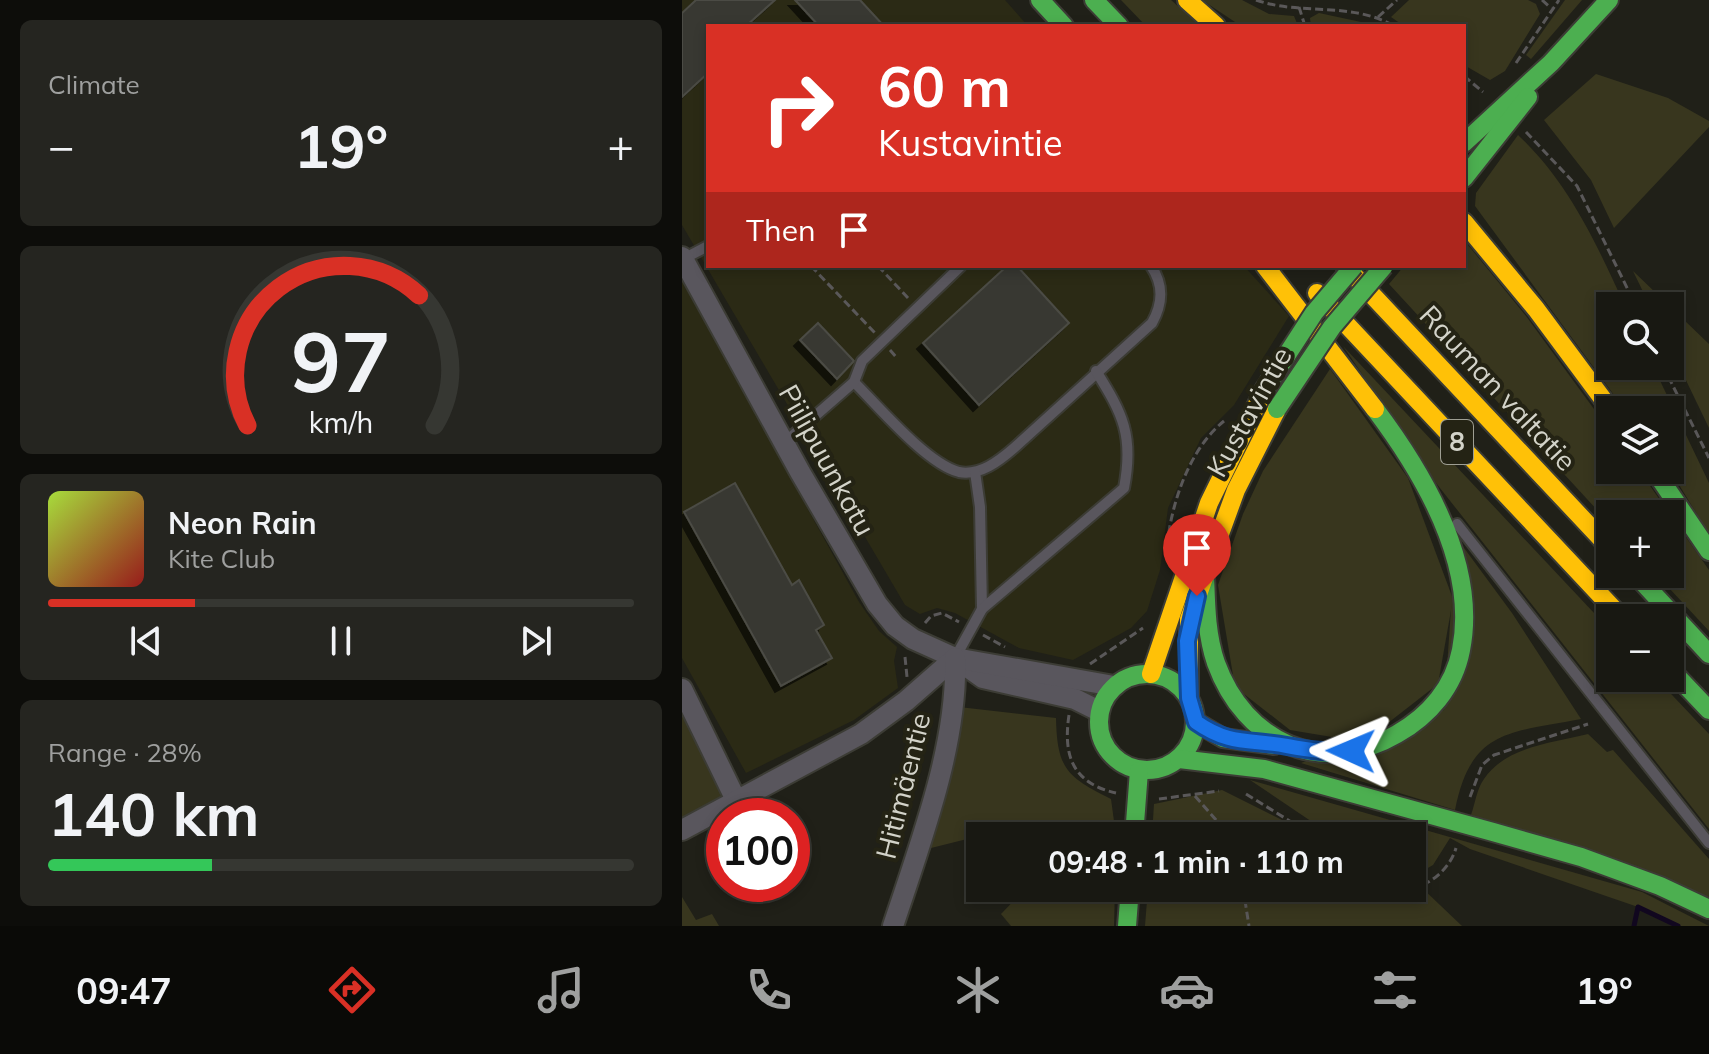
<!DOCTYPE html>
<html lang="en">
<head>
<meta charset="utf-8">
<style>
  body { margin:0; font-family:Mulish,sans-serif; background:#252520; color:#f1f3f6; height:100vh; display:flex; flex-direction:column; font-size:30px; white-space:nowrap }
  * { box-sizing:border-box; margin:0 }
  p { font-size:26px; color:#9fa09f }
  .icon { flex:none; width:44px; height:44px; fill:none; stroke:currentColor; stroke-width:2; stroke-linecap:round; stroke-linejoin:round }
  .map { position:relative; flex:1; overflow:hidden }
  .panel { display:flex; flex-direction:column; gap:20px; padding:20px; background:#0d0d0a; width:682px }
  .panel>* { flex:none }
  .banner { position:absolute; left:24px; top:24px; width:760px; height:244px; border-radius:0px; box-shadow:0 4px 12px #0003,0 0 0 2px #363732; background:#d93025; color:#fff; overflow:hidden }
  .tools { position:absolute; left:914px; top:292px; display:grid; gap:16px }
  .tools a { display:grid; place-items:center; width:88px; height:88px; border-radius:0px; background:#181812; box-shadow:0 4px 12px #0003,0 0 0 2px #363732; font-size:40px }
  .speed { position:absolute; left:24px; top:798px; display:flex; gap:16px; font-size:40px; font-weight:700; text-align:center }
  .speed>* { display:grid; place-content:center; width:104px; height:104px; border-radius:50%; background:#181812; box-shadow:0 4px 12px #0003,0 0 0 2px #363732; line-height:1 }
  .speed .limit { border:12px solid #d22; background:#fff; color:#111 }
  .pin { position:absolute; display:grid; place-items:center; width:68px; height:68px; color:#fff; margin:-82px -34px; border-radius:50% 50% 50% 0; rotate:-45deg; box-shadow:0 0 8px #0007 }
  .pin .icon { rotate:45deg }
  .me { position:absolute; width:88px; margin:-44px; rotate:271deg; stroke-linejoin:round; filter:drop-shadow(0 0 6px #0008) }
  .turn { display:flex; align-items:center; gap:28px; height:168px; padding:0 40px; font-size:36px }
  .turn .icon { width:104px; height:104px; stroke-width:2.5 }
  .turn b { display:block; font-size:56px; line-height:68px }
  .then { display:flex; align-items:center; height:76px; padding:0 40px; background:#0003; gap:16px; font-size:30px }
  .big { font-size:60px; font-weight:700; line-height:1.1 }
  .panel .card { flex:1; display:flex; flex-direction:column; justify-content:center; gap:12px; min-width:0; padding:0 28px; border-radius:12px; background:#252520 }
  .panel .dial { align-items:center; gap:0 }
  .dial svg { height:208px; overflow:visible; fill:none; stroke:#363732; stroke-width:7; stroke-linecap:round; text-anchor:middle }
  .dial text { fill:#f1f3f6; stroke:none }
  .song { display:flex; align-items:center; gap:24px }
  .cover { width:96px; height:96px; border-radius:12px; background:linear-gradient(135deg,hsl(80 70% 55%),hsl(0 70% 35%)) }
  .played { height:8px; border-radius:4px; background:linear-gradient(90deg,#d93025 25%,#363732 25%) }
  .keys { display:flex; justify-content:space-around; direction:ltr }
  .heat { display:flex; justify-content:space-between; align-items:center; font-size:44px; direction:ltr }
  .charge { height:12px; border-radius:6px; background:linear-gradient(90deg,#34c759 28%,#363732 0) }
  .trip { position:absolute; left:284px; top:822px; width:460px; height:80px; border-radius:0px; background:#181812; box-shadow:0 4px 12px #0003,0 0 0 2px #363732; font-weight:700; line-height:80px; text-align:center }
  .tabs { display:flex; height:128px; justify-content:space-around; align-items:center; background:#0a0a07; color:#9fa09f }
  .tabs .icon { width:56px; height:56px }
  .tabs .on { color:#d93025 }
  .tabs b { font-size:36px; color:#f1f3f6 }
  main { display:flex; flex:1; min-height:0 }
  .map>svg:first-child { display:block }
</style>
</head>
<body>
<main>
<section class="panel">
<div class="card"><p>Climate</p>
<div class="heat"><a>−</a><b class="big">19°</b><a>+</a></div>
</div>
<div class="card dial"><svg viewBox="0 0 100 80">
<path d="M14 69A42 42 0 1 1 86 69"/>
<path d="M14 69A42 42 0 0 1 80 19" stroke="#d93025"/>
<text x="50" y="56" font-size="32" font-weight="700">97</text>
<text x="50" y="72" font-size="11">km/h</text>
</svg></div>
<div class="card">
<div class="song"><i class="cover"></i><div><b>Neon Rain</b><p>Kite Club</p></div></div>
<div class="played"></div>
<div class="keys"><svg class="icon" aria-label="previous" viewBox="0 0 24 24"><path d="M18 5L8 12l10 7zM5 5v14"/></svg><svg class="icon" aria-label="pause" viewBox="0 0 24 24"><path d="M8 5v14M16 5v14"/></svg><svg class="icon" aria-label="next" viewBox="0 0 24 24"><path d="M6 5l10 7-10 7zM19 5v14"/></svg></div>
</div>
<div class="card"><p>Range · 28%</p><b class="big">140 km</b><div class="charge"></div></div>
</section>
<div class="map">
<svg width="1027" height="926" viewBox="0 0 1027 926">
  <defs>
    <filter id="shadow"><feDropShadow dx="-6" dy="6" stdDeviation="0" flood-color="#0009"/></filter>
  </defs>
  <rect width="100%" height="100%" fill="#202018"/>
  <!-- built -->
  <g fill="#2b2a15">
    <polygon points="0,0 323,0 346,26 26,26 26,266 562,266 607,316 552,405 519,438 486,508 478,570 465,611 449,628 391,660 337,648 273,613 255,608 238,614 223,605 0,225"/>
    <polygon points="0,281 177,602 197,631 215,647 212,661 216,688 172,720 64,773 0,658"/>
  </g>
  <!-- green -->
  <g fill="#38361e">
    <polygon points="439,0 489,0 518,26 464,26"/>
    <polygon points="520,0 560,0 587,14 612,16 616,26 559,26"/>
    <polygon points="727,0 846,0 854,4 858,14 823,71 808,80 782,65 782,26 722,26 709,17"/>
    <polygon points="883,0 900,0 849,59 844,55"/>
    <polygon points="637,13 693,25 696,26 629,26 628,18"/>
    <polygon points="914,74 986,98 1027,121 1027,127 932,228 909,180 862,120"/>
    <path d="M 836,135 C 887,183 914,243 943,306 L 928,306 L 928,366 L 971,366 L 1027,483 L 1027,534 L 988,470 L 988,410 L 943,410 L 793,206 L 794,193 Z"/>
    <polygon points="782,240 844,316 928,431 928,470 957,470 1027,570 1027,631 974,574 988,574 988,514 928,514 928,524 707,284 722,266 782,266"/>
    <polygon points="951,271 1027,344 1027,428 988,347 988,306 968,306"/>
    <polygon points="661,346 928,630 928,678 974,678 1027,734 1027,829 754,483"/>
    <polygon points="648,369 726,478 771,599 756,684 697,730 650,737 608,730 553,687 536,585 561,514 581,471"/>
    <path d="M 774,537 L 830,613 L 899,719 C 827,733 789,729 773,810 L 619,763 L 762,710 Z"/>
    <polygon points="0,689 55,802 0,830"/>
    <path d="M 277,707 L 374,718 C 375,769 385,777 429,799 L 434,836 L 343,836 L 337,826 L 241,850 Z"/>
    <path d="M 906,734 L 925,752 L 931,750 L 1027,859 L 1027,897 L 789,815 C 793,804 795,788 802,779 C 824,746 871,743 906,734 Z"/>
    <polygon points="568,780 960,892 1027,926 996,926 956,907 788,849 768,838 751,865 730,877 730,836 651,836"/>
    <polygon points="540,790 632,836 470,836 472,804"/>
    <polygon points="738,886 780,926 463,926 466,888"/>
    <polygon points="344,888 433,888 432,926 329,926 319,914"/>
    <polygon points="0,897 14,920 30,914 37,926 0,926"/>
  </g>
  <g fill="none" stroke-linecap="round" stroke-linejoin="round">
    <!-- stream -->
    <polyline stroke="#11071f" stroke-width="5" points="952,926 956,907 996,926"/>
  </g>
  <!-- building -->
  <g fill="#393933" stroke="#4c4c45" stroke-width="2" filter="url(#shadow)">
    <polygon points="14,0 93,0 64,26 26,26 26,73 0,97 0,13"/>
    <polygon points="113,0 178,0 202,26 137,26"/>
    <polygon points="325,266 335,266 387,323 297,405 241,343"/>
    <polygon points="136,323 172,361 155,379 118,340"/>
    <polygon points="53,483 110,585 117,580 142,625 134,630 150,658 99,686 2,512"/>
  </g>
  <g fill="none" stroke-linecap="round" stroke-linejoin="round">
    <defs>
      <g id="lane">
        <polyline points="1,259 26,246"/>
        <path d="M 172,382 C 196,406 245,464 277,472 C 298,476 317,461 332,448 L 470,323 C 481,303 482,285 469,266"/>
        <polyline points="102,443 172,382 180,361 279,266"/>
        <polyline points="293,472 298,507 300,609"/>
        <polyline points="775,524 1027,843"/>
        <path d="M 273,658 L 300,609 L 442,488 C 452,436 441,414 414,371"/>
      </g>
      <g id="street">
        <polyline points="0,257 118,472 195,604 213,626 231,639 273,658 301,678 393,699 417,711"/>
        <polyline points="0,689 55,802"/>
        <polyline points="0,830 179,734 224,701 273,658 432,686"/>
        <path d="M 211,926 C 238,844 276,745 273,658"/>
      </g>
      <g id="fast">
        <polyline points="358,0 382,26"/>
        <polyline points="412,0 437,26"/>
        <polyline points="782,143 869,63 927,0"/>
        <polyline points="782,178 846,97"/>
        <polyline points="972,470 1027,551"/>
        <path d="M 523,573 C 524,603 524,634 534,663 C 563,743 640,778 715,734 C 747,716 772,687 779,650 C 796,565 742,474 693,409"/>
        <polyline points="953,574 1027,654"/>
        <polyline points="988,669 1027,710"/>
        <circle cx="465" cy="722" r="48"/>
        <polyline points="514,722 541,738 592,745"/>
        <polyline points="497,759 582,769 811,832 899,857 978,886 1027,909"/>
        <polyline points="452,836 457,771"/>
        <polyline points="445,926 448,888"/>
      </g>
      <g id="slow">
        <polyline points="505,0 534,26"/>
        <polyline points="782,222 854,309 929,410"/>
        <polyline points="583,266 693,409"/>
        <polyline points="663,266 928,548"/>
        <polyline points="635,293 940,618"/>
        <polyline points="469,674 527,503 582,390"/>
        <polyline points="507,698 507,619 554,490 595,409"/>
      </g>
    </defs>
    <!-- lane casing -->
    <use href="#lane" stroke="#3c3c35" stroke-width="14"/>
    <!-- street casing -->
    <use href="#street" stroke="#3c3c35" stroke-width="24"/>
    <!-- fast casing -->
    <use href="#fast" stroke="#3c3c35" stroke-width="22"/>
    <!-- slow casing -->
    <use href="#slow" stroke="#3c3c35" stroke-width="22"/>
    <!-- path -->
    <g stroke="#5a5859" stroke-width="3" stroke-dasharray="8 4" stroke-linecap="butt">
      <path d="M 574,0 C 619,16 669,1 712,26"/>
      <polyline points="860,0 869,8"/>
      <polyline points="617,7 623,26"/>
      <polyline points="696,17 715,0"/>
      <polyline points="834,63 877,0"/>
      <polyline points="782,76 801,92"/>
      <polyline points="844,132 895,186 954,306"/>
      <polyline points="129,266 193,333"/>
      <polyline points="196,266 226,298"/>
      <polyline points="208,350 214,357"/>
      <polyline points="981,366 1027,458"/>
      <path d="M 484,557 C 487,511 504,452 542,421"/>
      <polyline points="243,623 249,616 260,613 277,622"/>
      <polyline points="301,635 323,647"/>
      <polyline points="223,657 225,677"/>
      <polyline points="408,664 461,628"/>
      <path d="M 387,715 C 381,755 390,783 434,793"/>
      <polyline points="564,794 632,836"/>
      <polyline points="513,796 548,836"/>
      <polyline points="788,797 800,765 812,755 906,724"/>
      <polyline points="477,799 537,791"/>
      <polyline points="561,888 567,926"/>
      <path d="M 717,888 C 741,892 767,872 774,848"/>
    </g>
    <!-- lane -->
    <use href="#lane" stroke="#59565d" stroke-width="10"/>
    <!-- street -->
    <use href="#street" stroke="#59565d" stroke-width="20"/>
    <!-- fast -->
    <use href="#fast" stroke="#4caf50" stroke-width="18"/>
    <!-- slow -->
    <use href="#slow" stroke="#ffc107" stroke-width="18"/>
    <defs>
      <g id="fast-bridge">
        <polyline points="582,390 632,313 672,266"/>
        <polyline points="595,409 650,327 702,266"/>
      </g>
    </defs>
    <!-- fast-bridge casing -->
    <use href="#fast-bridge" stroke="#3c3c35" stroke-width="22" stroke-linecap="butt"/>
    <!-- fast-bridge -->
    <use href="#fast-bridge" stroke="#4caf50" stroke-width="18"/>
  </g>
  <g fill="none" stroke-linecap="round" stroke-linejoin="round">
    <defs>
      <path id="route" d="M 515,596 L 505,641 L 507,698 L 514,722 C 548,746 568,739 605,746 C 627,750 646,753 669,751"/>
    </defs>
    <!-- route casing -->
    <use href="#route" stroke="#114b97" stroke-width="20"/>
    <!-- route -->
    <use href="#route" stroke="#1a73e8" stroke-width="14"/>
  </g>
  <g text-anchor="middle" stroke-width="8" stroke-linejoin="round" paint-order="stroke">
    <!-- shield labels -->
    <rect fill="#242314" stroke="#9e9e93" stroke-width="2" x="759" y="420" width="32" height="44" rx="6"/>
    <g font-size="26" font-weight="bold" fill="#d3d3c9">
      <text x="775" y="451">8</text>
    </g>
    <!-- street labels -->
    <g font-size="28" fill="#d3d3c9" stroke="#242314">
      <text transform="translate(816 388) rotate(47)" y="10">Rauman valtatie</text>
      <text transform="translate(567 412) rotate(-61)" y="10">Kustavintie</text>
      <text transform="translate(145 460) rotate(61)" y="10">Piilipuunkatu</text>
      <text transform="translate(221 786) rotate(-76)" y="10">Hitimäentie</text>
    </g>
  </g>
</svg>
<div class="tools">
<a><svg class="icon" aria-label="search" viewBox="0 0 24 24"><circle cx="10" cy="10" r="6"/><path d="M15 15l6 6"/></svg></a>
<a><svg class="icon" aria-label="layers" viewBox="0 0 24 24"><path d="M12 4l9 5-9 5-9-5zM3 14l9 5 9-5"/></svg></a>
<a>+</a>
<a>−</a>
</div>
<div class="speed"><div class="limit">100</div></div>
<div class="pin" style="left:515px;top:596px;background:#d93025"><svg class="icon" aria-label="arrive" viewBox="0 0 24 24"><path d="M6 21V4h12l-3 4 3 4H6"/></svg></div>
<svg class="me" style="left:669px;top:751px" viewBox="-20 -20 40 40"><path d="M0-17L14 15 0 8-14 15z" fill="#1a73e8" stroke="#fff" stroke-width="4"/></svg>
<div class="trip">09:48 · 1 min · 110 m</div>
<div class="banner">
<div class="turn"><svg class="icon" aria-label="right" viewBox="0 0 24 24"><path d="M7 20v-9h11M14 6l5 5-5 5"/></svg><div><b>60 m</b>Kustavintie</div></div>
<div class="then">Then<svg class="icon" aria-label="arrive" viewBox="0 0 24 24"><path d="M6 21V4h12l-3 4 3 4H6"/></svg></div>
</div>
</div>
</main>
<nav class="tabs">
<b>09:47</b>
<svg class="icon on" aria-label="directions" viewBox="0 0 24 24"><path d="M12 3l9 9-9 9-9-9zM9 14v-3h6M13 9l2 2-2 2"/></svg>
<svg class="icon" aria-label="music" viewBox="0 0 24 24"><path d="M9 18V5l10-2v13"/><circle cx="6" cy="18" r="3"/><circle cx="16" cy="16" r="3"/></svg>
<svg class="icon" aria-label="phone" viewBox="0 0 24 24"><path d="M5 4h4l2 5-3 2q2 4 5 5l2-3 5 2v4C11 20 4 13 5 4z"/></svg>
<svg class="icon" aria-label="climate" viewBox="0 0 24 24"><path d="M12 3v18M4 7l16 10M4 17L20 7"/></svg>
<svg class="icon" aria-label="car" viewBox="0 0 24 24"><path d="M5 17H2v-5l4-1 3-4h7l3 4 3 1v5h-3M9 17h6M6 11h13"/><circle cx="7" cy="17" r="2"/><circle cx="17" cy="17" r="2"/></svg>
<svg class="icon" aria-label="filters" viewBox="0 0 24 24"><path d="M4 7h16M4 17h16"/><circle cx="9" cy="7" r="2"/><circle cx="15" cy="17" r="2"/></svg>
<b>19°</b>
</nav>
</body>
</html>
